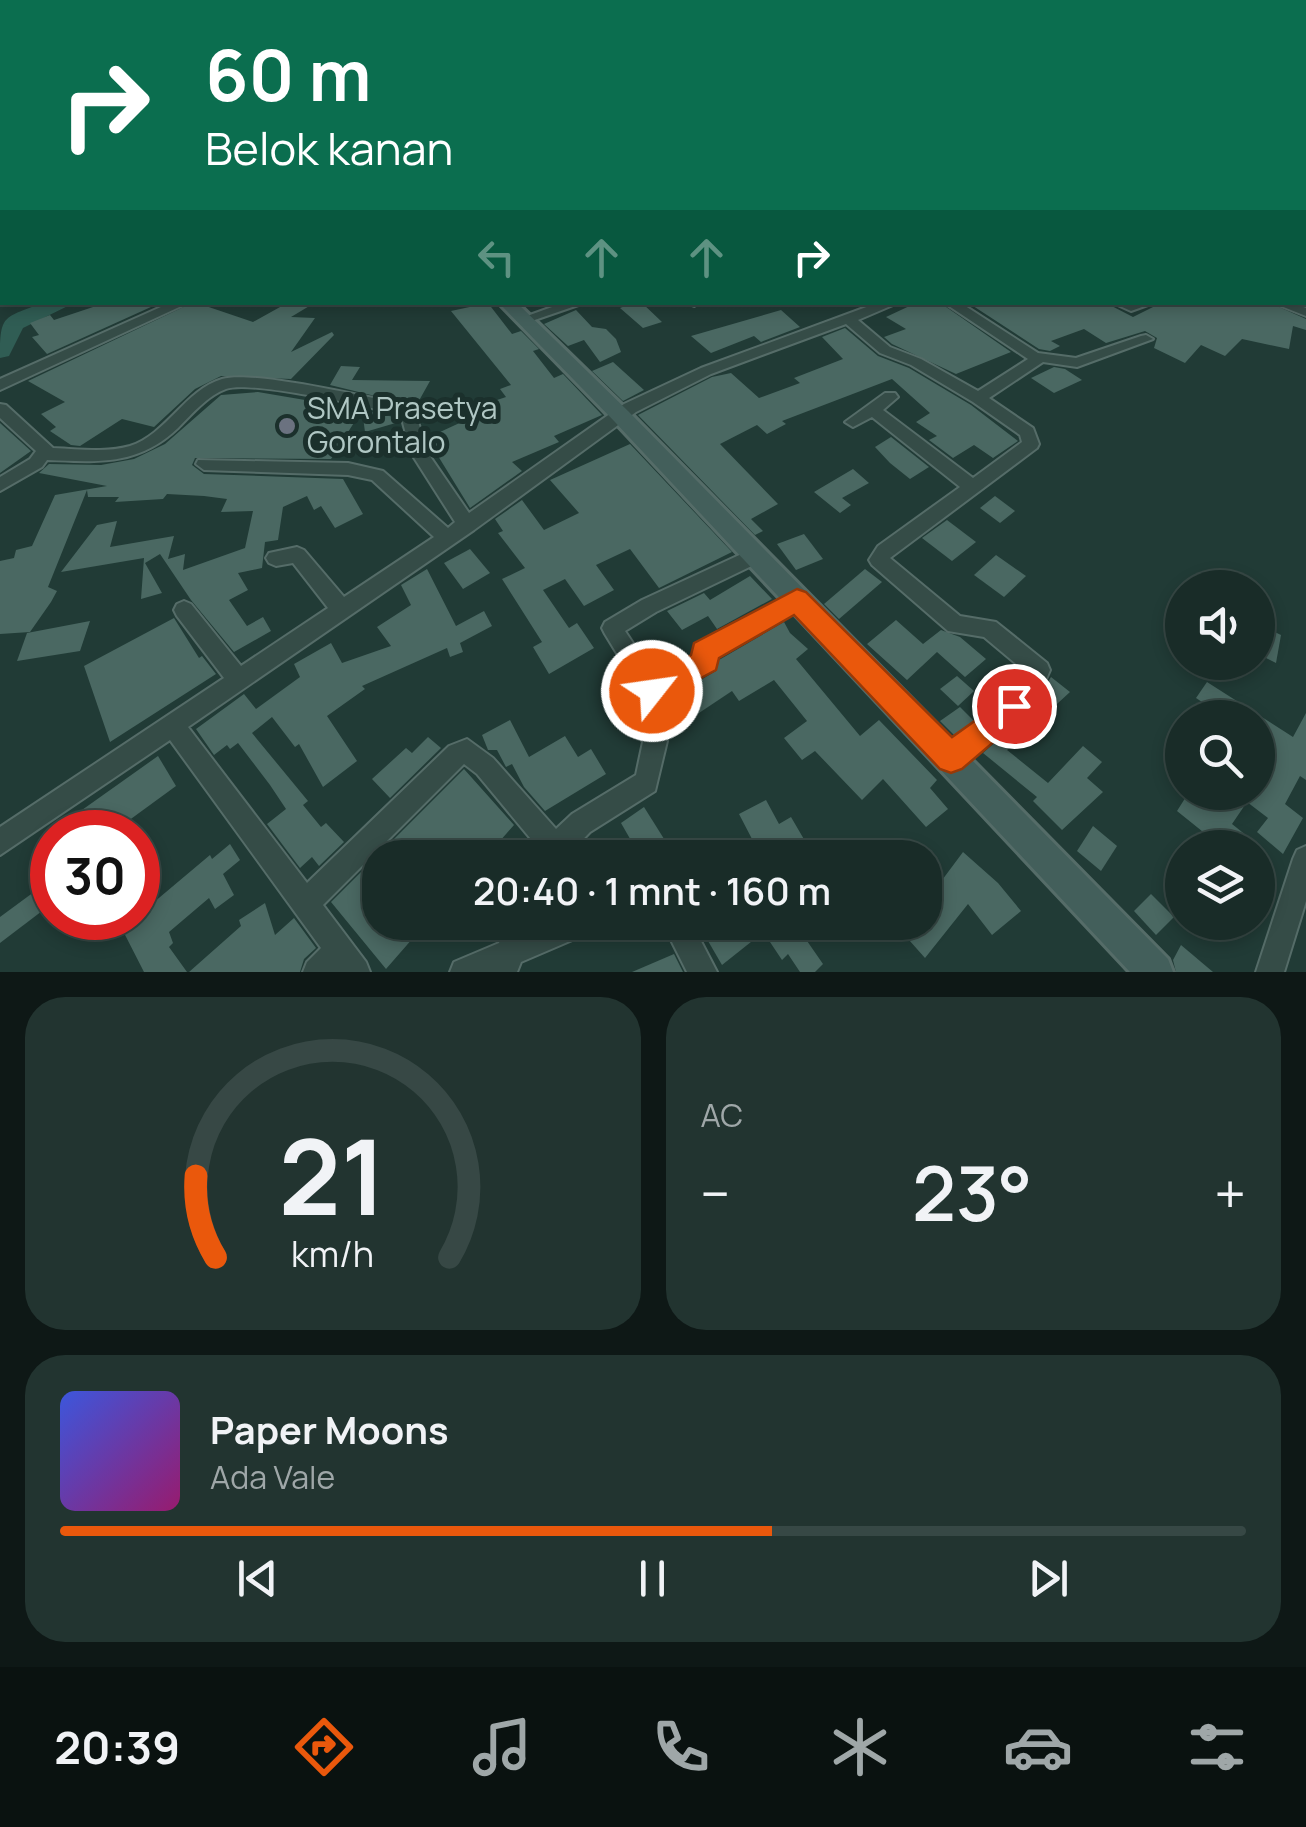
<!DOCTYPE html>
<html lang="id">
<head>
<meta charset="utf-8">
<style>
  body { margin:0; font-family:Manrope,sans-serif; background:#223430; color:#f1f3f6; height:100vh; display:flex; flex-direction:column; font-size:38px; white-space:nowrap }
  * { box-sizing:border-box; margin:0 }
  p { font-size:32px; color:#9fa7a8 }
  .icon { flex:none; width:55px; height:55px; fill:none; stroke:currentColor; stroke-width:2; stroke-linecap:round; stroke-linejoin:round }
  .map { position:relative; height:972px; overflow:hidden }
  .side { display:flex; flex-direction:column; gap:25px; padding:25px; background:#0e1816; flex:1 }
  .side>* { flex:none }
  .banner { position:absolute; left:0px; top:0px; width:1308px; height:305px; box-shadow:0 5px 15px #0003,0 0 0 2px #374845; background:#0b6e4f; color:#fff; overflow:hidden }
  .controls { position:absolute; left:1165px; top:570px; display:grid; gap:20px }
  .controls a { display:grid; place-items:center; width:110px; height:110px; border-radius:50%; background:#192c28; box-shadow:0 5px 15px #0003,0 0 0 2px #374845; font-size:50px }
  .speed { position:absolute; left:30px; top:810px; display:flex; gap:20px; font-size:50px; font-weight:700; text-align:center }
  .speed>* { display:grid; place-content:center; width:130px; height:130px; border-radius:50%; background:#192c28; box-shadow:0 5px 15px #0003,0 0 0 2px #374845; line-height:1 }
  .speed .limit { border:15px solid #d22; background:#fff; color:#111 }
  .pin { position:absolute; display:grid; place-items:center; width:85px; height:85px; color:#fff; margin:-42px; border:5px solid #fff; border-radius:50%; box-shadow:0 2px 10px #0007 }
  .me { position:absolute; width:110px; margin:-55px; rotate:60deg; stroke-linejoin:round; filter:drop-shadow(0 0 8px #0008) }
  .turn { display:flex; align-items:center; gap:35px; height:210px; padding:0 40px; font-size:45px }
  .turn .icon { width:130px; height:130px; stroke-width:2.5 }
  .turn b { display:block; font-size:70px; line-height:85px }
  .lanes { display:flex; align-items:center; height:95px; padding:0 40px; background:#0003; justify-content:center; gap:50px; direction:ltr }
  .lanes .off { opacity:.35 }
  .big { font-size:75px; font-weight:600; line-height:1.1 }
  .side .widget { flex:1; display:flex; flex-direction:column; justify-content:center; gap:15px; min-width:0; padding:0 35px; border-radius:40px; background:#223430 }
  .side .dial { align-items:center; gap:0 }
  .dial svg { height:260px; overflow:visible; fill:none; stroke:#374845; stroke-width:7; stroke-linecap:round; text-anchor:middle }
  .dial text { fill:#f1f3f6; stroke:none }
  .song { display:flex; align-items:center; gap:30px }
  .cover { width:120px; height:120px; border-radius:15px; background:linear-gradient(135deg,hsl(230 70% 55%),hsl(320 70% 35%)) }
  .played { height:10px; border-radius:5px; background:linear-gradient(90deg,#ea580c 60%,#374845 60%) }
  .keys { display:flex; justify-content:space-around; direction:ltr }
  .heat { display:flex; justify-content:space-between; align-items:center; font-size:55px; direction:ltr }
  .side .tiles { flex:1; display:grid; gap:25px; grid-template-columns:1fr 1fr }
  .widget:last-child { grid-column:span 2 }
  .trip { position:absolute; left:362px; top:840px; width:580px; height:100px; border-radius:40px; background:#192c28; box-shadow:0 5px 15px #0003,0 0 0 2px #374845; font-weight:600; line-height:100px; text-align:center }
  .tabs { display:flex; height:160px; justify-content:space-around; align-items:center; background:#0a1210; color:#9fa7a8 }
  .tabs .icon { width:70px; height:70px }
  .tabs .active { color:#ea580c }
  .tabs b { font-size:45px; color:#f1f3f6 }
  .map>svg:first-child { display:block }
</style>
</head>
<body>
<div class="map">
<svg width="1306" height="972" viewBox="0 0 1306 972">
  <rect width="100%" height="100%" fill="#213b36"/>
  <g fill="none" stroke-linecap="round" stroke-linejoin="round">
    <!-- river -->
    <path fill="#305d54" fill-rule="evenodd" d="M 44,302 L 76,302 L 23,328 L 9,356 L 0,358 C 0,312 4,319 44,302 Z"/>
  </g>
  <!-- building -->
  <g fill="#4a6862">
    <polygon points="108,302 162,302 47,354 32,337 39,335 30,323 50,315 54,320"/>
    <polygon points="194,302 253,322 289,302 316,302 291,317 315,318 291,352 332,332 334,335 291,379 221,376 195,389 154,427 122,419 80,446 71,445 50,431 56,427 41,414 65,402 28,381"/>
    <polygon points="620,302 641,302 662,322 643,328 620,308 625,306"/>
    <polygon points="918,302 939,302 1011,352 956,374 892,344 884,337 906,329 886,317"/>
    <polygon points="967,302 1104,302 1133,317 1163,302 1268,302 1306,319 1306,330 1293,326 1289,349 1242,339 1225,356 1201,345 1185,363 1154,348 1157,338 1145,331 1106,343 1084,329 1051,341 1060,346 1050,351 1039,349"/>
    <polygon points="488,303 512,334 521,331 539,349 533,351 554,378 563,374 602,415 554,436 559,442 512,462 522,471 470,508 427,438 492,408 496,405 494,401 506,397 500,389 511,385 451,311"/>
    <polygon points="576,310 592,327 606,329 616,339 621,352 600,362 584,340 568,346 544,324"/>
    <polygon points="781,310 800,327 761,342 754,336 711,353 691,336"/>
    <polygon points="845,328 878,356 909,368 971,405 1018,441 993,458 974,445 953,458 929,440 937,436 916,422 930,413 892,379 782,421 786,424 767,434 757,425 720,444 778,504 751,519 763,531 755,535 638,415 712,377 731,373 759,398 800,383 794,378 843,359 822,337"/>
    <polygon points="613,362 644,390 623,401 592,371"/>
    <polygon points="341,366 360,367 352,380 430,381 416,406 330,385"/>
    <polygon points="1054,367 1065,369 1082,380 1054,393 1031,378"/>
    <polygon points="258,392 358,409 398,418 399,422 365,432 362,410 331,459 195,458 192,465 204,474 343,479 363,514 335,528 321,506 314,510 307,496 283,507 278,540 265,542 262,568 238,573 248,590 229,600 247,626 263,617 271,631 234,652 191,600 160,554 145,563 162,593 141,599 144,558 61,572 97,525 117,521 110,547 174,536 168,559 185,554 183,570 245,548 253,511 221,512 227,499 204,496 167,494 163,499 115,502 119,497 88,497 87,490 48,587 57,591 51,602 30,632 0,634 0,561 14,558 16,550 32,546 55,495 107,486 39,473 49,464 101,465 134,459 165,444 221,395"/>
    <polygon points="0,423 31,451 0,473"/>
    <polygon points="891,437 929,467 910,479 890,463 875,447"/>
    <polygon points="630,444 732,552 659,588 630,549 596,565 614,590 584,606 565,579 543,590 569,628 577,623 594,648 549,674 533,647 542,642 502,579 525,568 498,533 503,531 495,519 522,500 544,530 579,513 550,480"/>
    <polygon points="853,469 869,483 842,498 851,505 840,513 814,492"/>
    <polygon points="995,496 1015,511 1000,523 980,508"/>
    <polygon points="947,520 976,542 952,561 922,538"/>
    <polygon points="804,534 823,559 796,570 777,544"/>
    <polygon points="470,549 490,573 463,589 444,563"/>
    <polygon points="996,555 1026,576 1004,597 974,575"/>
    <polygon points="427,569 456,626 484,611 492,626 460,643 463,652 450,657 447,648 362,686 365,689 327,716 357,761 323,787 299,744 295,747 272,717 252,733 308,801 303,805 321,827 326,823 344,842 319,866 312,857 300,868 267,824 286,809 270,785 238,743 230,749 227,745 214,755 196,729 244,694 256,709 300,677 294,664 331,643 342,663 391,646 377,627 411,605 401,585"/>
    <polygon points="865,569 882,582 839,619 824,604"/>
    <polygon points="750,576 772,599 717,629 708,616 682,630 667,611 704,593 710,600"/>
    <polygon points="174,618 199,658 202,656 216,674 110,742 84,666"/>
    <polygon points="896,620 923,644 941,630 960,637 986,659 965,677 937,652 907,680 867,644"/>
    <polygon points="90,621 80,651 17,661 27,633"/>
    <polygon points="784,622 790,633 808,649 796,659 860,736 879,720 937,780 930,788 948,809 926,827 883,779 862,800 815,751 802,760 784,738 807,721 774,680 739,701 732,691 687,721 670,698 716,671 719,660"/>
    <polygon points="1258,624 1281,635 1276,663 1258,654"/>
    <polygon points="957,676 974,691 958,706 940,689"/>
    <polygon points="1051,677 1070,692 1007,750 1048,783 1083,746 1102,762 1087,778 1103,792 1062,830 1033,801 1037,797 983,753 1026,715"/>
    <polygon points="1207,682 1293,737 1306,713 1306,780 1300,776 1285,804 1303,818 1283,854 1257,832 1268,818 1247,802 1232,824 1262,848 1223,848 1177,811 1189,792 1258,792 1258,718 1226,718 1196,698"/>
    <polygon points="960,707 974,721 955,736 940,721"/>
    <polygon points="510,720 529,757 565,736 578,757 591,749 606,774 545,811 524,787 512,764 506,767 497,750 488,750 482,735"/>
    <polygon points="428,737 441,748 390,798 372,779 406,748 412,753"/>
    <polygon points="158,756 176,786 113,832 51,832"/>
    <polygon points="464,769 514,825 485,858 380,858 380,922 427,922 386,969 331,902"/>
    <polygon points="766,800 779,824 791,817 805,841 775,858 718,858 752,839 739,814"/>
    <polygon points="644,807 676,858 641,858 621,823"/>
    <polygon points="1093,826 1117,846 1101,871 1077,851"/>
    <polygon points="230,844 240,860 223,874 234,895 215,909 209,898 169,932 173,943 169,947 187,972 144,972 122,929 210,855 212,859"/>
    <polygon points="963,852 998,883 1021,911 992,935 968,904 925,958 901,931 908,922 925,922 925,903"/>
    <polygon points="38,889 46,908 0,943 0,917"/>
    <polygon points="1151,894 1174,917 1156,935 1134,911"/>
    <polygon points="265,903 275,935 294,918 316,948 304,959 300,972 189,972 241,926 239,920"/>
    <polygon points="697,922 754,922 761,934 722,965"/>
    <polygon points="780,922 822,922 805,938 823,964 815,972 800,972 788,954 782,960 766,936"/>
    <polygon points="1181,945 1213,972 1176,972 1173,960"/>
    <polygon points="674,954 683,972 632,972"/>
  </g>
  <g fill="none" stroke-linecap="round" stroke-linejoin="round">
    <defs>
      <g id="street">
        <rect x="1305" y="272" width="1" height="9"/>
        <polygon points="172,302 190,302 0,390 0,379"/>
        <polygon points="566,302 587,302 523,324 516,320"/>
        <polygon points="684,302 700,302 694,306"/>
        <path d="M 880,302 L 900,302 L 858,320 L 890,347 L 921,359 L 978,391 L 1028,359 L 943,302 L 959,302 L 1038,353 L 1076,358 L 1141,336 L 1146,335 L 1153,339 L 1077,367 L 1043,362 L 989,398 L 1033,428 L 1039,444 L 1037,448 L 890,558 L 960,616 L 996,622 L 1047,663 L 1050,670 C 1033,715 996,738 959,766 L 951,770 L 943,766 L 939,758 L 943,750 L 1007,700 L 1027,673 L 984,637 L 948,631 L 872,565 L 869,560 L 878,546 L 960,487 L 872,417 L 853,427 L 845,422 L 885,393 L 895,393 L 898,397 L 883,410 L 973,478 L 1022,442 L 1020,435 L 973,402 L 911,365 L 880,353 L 846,324 L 711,374 L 636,412 L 474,530 L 188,727 L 307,883 L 449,746 L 467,739 L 493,758 L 556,829 L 572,814 L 636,775 L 643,742 L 624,705 L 627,697 L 638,688 L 605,634 L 602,628 L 605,622 L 642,600 L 748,551 L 755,548 L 762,551 L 765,556 L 762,561 L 656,612 L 625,631 L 656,678 L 694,656 L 696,645 L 790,594 L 797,592 L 804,594 L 807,600 L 804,606 L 716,656 L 714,668 L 648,707 L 667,741 L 655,791 L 590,832 L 565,858 L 537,858 L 540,850 L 477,774 L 464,764 L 323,905 L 366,962 L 370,972 L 303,972 L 307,962 L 321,948 L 170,740 L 0,855 L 0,827 L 224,678 L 177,616 L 174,610 L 177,604 L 184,601 L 191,604 L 241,666 L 328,608 L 293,563 L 276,566 L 269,563 L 266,558 L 269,553 L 297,547 L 304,550 L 344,597 L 434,537 L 372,480 L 348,475 L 204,470 L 196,464 L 198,460 L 348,463 L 383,471 L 448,528 L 455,522 L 411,453 L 401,415 L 394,413 C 365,406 249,380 226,389 C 207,396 192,414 178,428 C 138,466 99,462 47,460 L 42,467 L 0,491 L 0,477 L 30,459 L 36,451 L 0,418 L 0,404 L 6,405 L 53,448 C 78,449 106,453 130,446 C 167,434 185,390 222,379 C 251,370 363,396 397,403 L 414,408 L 427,452 L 469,513 L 624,404 L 701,368 Z"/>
        <polygon points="1111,302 1156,302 1131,311"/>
        <polygon points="1271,302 1291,302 1306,308 1306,316"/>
        <polygon points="1306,846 1306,901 1284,972 1256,972 1293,859 1297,850"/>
        <polygon points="506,922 534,922 531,929 547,922 595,922 591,932 521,962 517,972 450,972 454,962 499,943"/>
        <polygon points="662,922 691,922 717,972 687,972"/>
      </g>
      <polygon id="secondary" points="498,302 516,302 628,411 1168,959 1173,972 1130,972 614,421"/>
    </defs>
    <!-- street casing -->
    <use href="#street" stroke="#556c68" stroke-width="4"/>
    <!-- secondary casing -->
    <use href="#secondary" stroke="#556c68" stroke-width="6"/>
    <!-- street -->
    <use href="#street" fill="#354c47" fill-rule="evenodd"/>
    <!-- secondary -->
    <use href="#secondary" fill="#435f5b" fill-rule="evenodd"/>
  </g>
  <!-- sky -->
  <linearGradient id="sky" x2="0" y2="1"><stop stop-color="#12201e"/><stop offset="0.56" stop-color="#3d555d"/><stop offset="1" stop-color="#3d555d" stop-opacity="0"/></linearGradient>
  <rect width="1306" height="309" fill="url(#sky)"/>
  <!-- route -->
  <polygon fill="#ea580c" stroke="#983908" stroke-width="2.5" points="797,589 806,592 952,737 1014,693 1024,697 1028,706 1024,716 962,769 951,773 940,769 794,615 719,658 716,670 652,704 642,700 638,691 642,682 691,655 694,643"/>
  <!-- markers -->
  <circle fill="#6b7280" stroke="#1b302c" stroke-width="4" cx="287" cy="426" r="10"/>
  <g text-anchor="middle" stroke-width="10" stroke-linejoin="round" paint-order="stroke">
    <!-- poi labels -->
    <g font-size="30" fill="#b0c7c4" stroke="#1b302c" text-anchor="start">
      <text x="307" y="419">SMA Prasetya<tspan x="307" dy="34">Gorontalo</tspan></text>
    </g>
  </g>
</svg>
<div class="controls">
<a><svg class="icon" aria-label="sound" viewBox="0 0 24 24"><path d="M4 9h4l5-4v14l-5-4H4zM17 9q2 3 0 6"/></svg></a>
<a><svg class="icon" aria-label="search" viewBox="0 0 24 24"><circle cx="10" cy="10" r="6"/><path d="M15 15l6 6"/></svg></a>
<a><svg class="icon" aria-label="layers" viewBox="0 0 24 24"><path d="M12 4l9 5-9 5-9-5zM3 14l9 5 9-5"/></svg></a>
</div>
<div class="speed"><div class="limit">30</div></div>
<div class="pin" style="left:1014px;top:706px;background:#d93025"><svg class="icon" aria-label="arrive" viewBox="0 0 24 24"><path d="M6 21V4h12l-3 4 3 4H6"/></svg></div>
<svg class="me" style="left:652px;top:691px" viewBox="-20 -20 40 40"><circle r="17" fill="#ea580c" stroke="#fff" stroke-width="3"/><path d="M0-11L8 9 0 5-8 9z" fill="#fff"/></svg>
<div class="trip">20:40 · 1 mnt · 160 m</div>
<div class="banner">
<div class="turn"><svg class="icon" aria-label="right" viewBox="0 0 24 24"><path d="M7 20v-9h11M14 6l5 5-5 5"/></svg><div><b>60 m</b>Belok kanan</div></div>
<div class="lanes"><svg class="icon off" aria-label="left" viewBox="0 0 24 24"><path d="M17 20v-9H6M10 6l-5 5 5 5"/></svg><svg class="icon off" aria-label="ahead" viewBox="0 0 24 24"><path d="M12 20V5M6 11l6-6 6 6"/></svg><svg class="icon off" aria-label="ahead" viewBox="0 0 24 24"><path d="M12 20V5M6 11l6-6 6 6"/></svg><svg class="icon" aria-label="right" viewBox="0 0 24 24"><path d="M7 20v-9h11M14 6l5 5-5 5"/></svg></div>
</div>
</div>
<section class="side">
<div class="tiles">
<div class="widget dial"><svg viewBox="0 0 100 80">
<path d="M14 69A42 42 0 1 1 86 69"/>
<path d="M14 69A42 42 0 0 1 8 44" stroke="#ea580c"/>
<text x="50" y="56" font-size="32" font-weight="700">21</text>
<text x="50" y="72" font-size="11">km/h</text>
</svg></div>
<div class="widget"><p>AC</p>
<div class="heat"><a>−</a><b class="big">23°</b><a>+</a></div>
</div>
<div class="widget">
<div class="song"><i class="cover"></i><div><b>Paper Moons</b><p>Ada Vale</p></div></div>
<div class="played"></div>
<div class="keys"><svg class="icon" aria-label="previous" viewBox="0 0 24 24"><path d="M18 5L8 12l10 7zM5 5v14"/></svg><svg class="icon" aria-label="pause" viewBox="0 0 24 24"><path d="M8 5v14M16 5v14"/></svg><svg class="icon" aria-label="next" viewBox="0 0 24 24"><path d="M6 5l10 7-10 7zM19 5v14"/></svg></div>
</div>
</div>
</section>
<nav class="tabs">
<b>20:39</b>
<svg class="icon active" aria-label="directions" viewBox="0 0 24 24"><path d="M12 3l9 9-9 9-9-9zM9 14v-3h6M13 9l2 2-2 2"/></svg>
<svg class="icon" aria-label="music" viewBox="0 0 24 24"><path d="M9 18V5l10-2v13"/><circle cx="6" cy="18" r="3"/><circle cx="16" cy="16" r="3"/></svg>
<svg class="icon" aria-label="phone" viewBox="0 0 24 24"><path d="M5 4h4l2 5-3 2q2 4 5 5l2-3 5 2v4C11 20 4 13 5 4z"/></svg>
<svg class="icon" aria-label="climate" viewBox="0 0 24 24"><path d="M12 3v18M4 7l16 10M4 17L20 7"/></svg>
<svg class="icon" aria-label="car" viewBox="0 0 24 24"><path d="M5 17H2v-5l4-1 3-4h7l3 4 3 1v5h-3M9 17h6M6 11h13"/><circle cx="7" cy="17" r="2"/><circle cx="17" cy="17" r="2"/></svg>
<svg class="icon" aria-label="filters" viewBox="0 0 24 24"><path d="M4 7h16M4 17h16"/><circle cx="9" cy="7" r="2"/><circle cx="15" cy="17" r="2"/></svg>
</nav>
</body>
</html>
